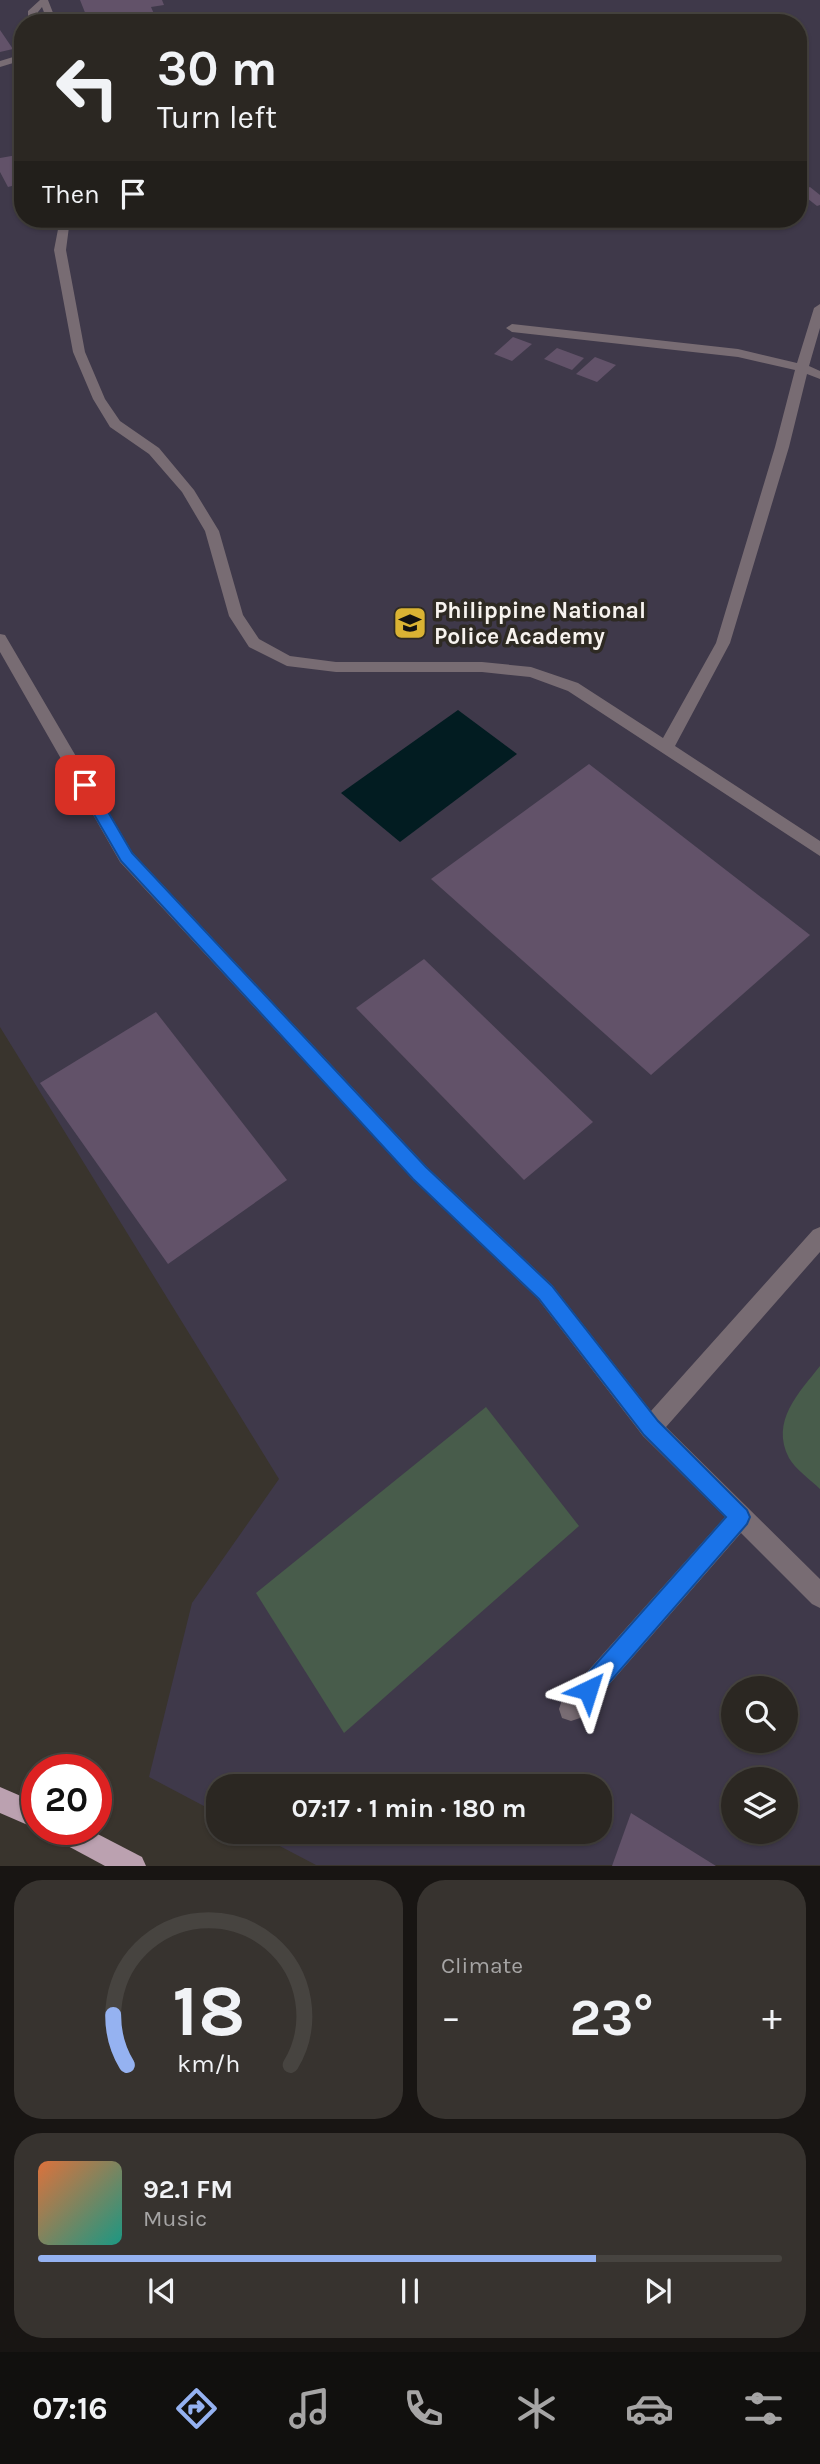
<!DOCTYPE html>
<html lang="en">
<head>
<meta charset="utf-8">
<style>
  body { margin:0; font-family:Karla,sans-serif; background:#37332f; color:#f1f3f6; height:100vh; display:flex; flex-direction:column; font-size:26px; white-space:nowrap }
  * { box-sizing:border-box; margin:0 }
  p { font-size:23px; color:#a6a5a5 }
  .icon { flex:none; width:38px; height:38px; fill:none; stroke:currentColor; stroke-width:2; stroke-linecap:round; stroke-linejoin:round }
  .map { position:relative; height:1866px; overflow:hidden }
  .side { display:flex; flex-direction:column; gap:14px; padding:14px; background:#181513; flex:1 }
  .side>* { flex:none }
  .top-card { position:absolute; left:14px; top:14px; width:793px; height:214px; border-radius:28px; box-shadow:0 2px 5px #0004,0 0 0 2px #474440; background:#2b2722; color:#f1f3f6; overflow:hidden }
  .fabs { position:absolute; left:721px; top:1676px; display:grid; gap:14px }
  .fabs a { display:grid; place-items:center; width:77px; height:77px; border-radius:50%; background:#2b2722; box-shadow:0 2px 5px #0004,0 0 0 2px #474440; font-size:35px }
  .speed { position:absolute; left:21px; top:1754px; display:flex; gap:14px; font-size:35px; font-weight:700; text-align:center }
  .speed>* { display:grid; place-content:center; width:91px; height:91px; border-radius:50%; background:#2b2722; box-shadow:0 2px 5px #0004,0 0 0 2px #474440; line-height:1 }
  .speed .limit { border:10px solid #d22; background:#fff; color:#111 }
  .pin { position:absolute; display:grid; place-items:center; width:60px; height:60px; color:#fff; margin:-30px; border-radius:14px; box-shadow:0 4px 10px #0006 }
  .me { position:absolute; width:77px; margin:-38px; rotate:41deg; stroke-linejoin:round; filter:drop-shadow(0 0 5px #0008) }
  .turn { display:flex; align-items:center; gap:24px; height:147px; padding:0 28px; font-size:32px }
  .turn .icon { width:91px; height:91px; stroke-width:2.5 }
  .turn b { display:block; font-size:49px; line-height:60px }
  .then { display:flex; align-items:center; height:66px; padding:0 28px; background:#0003; gap:14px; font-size:26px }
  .big { font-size:52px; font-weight:700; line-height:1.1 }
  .side .card { flex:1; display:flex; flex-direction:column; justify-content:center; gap:10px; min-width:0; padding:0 24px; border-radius:28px; background:#37332f }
  .side .dial { align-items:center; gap:0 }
  .dial svg { height:182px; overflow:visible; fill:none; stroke:#474440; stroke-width:7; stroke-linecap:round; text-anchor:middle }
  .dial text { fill:#f1f3f6; stroke:none }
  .song { display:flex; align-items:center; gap:21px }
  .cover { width:84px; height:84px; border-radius:10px; background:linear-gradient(135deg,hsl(20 70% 55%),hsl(170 70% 35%)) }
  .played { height:7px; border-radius:4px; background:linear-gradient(90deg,#95b2f1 75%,#474440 75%) }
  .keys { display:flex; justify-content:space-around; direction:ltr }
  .heat { display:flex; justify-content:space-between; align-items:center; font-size:38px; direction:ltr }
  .side .tiles { flex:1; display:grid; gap:14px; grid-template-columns:1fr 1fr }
  .card:last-child { grid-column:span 2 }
  .trip { position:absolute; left:206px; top:1774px; width:406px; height:70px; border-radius:28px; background:#2b2722; box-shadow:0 2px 5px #0004,0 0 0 2px #474440; font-weight:700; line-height:70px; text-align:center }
  .tab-bar { display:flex; height:112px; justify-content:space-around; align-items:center; background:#11100e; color:#a6a5a5 }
  .tab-bar .icon { width:49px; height:49px }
  .tab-bar .selected { color:#95b2f1 }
  .tab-bar b { font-size:32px; color:#f1f3f6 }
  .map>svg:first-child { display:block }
</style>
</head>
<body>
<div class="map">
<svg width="820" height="1866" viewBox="0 0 820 1866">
  <rect width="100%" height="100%" fill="#39342d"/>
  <!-- education -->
  <path fill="#3f394a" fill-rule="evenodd" d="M 0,0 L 820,0 L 820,1865 L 316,1865 L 253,1832 L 600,1832 L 600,1787 L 219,1787 L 219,1814 L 149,1777 L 192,1603 L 279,1479 L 0,1027 ZM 23,23 L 798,23 L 798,219 L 23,219 ZM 733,1689 L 786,1689 L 786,1741 L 733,1741 ZM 733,1780 L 786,1780 L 786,1832 L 733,1832 Z"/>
  <!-- green -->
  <g fill="#485c4b">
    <path d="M 820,1366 L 820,1489 C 811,1480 795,1469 789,1458 C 770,1421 799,1393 820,1366 Z"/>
    <polygon points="486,1407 579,1526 344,1733 256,1593"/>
  </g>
  <!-- water -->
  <polygon fill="#021c21" points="458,710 517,754 400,842 341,793"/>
  <!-- building -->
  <g fill="#625269">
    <polygon points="80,0 162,0 164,5 151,7 158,23 112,23 108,13 86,15"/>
    <polygon points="0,30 13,49 0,52"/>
    <polygon points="23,154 23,183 8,187 0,172 0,158"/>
    <polygon points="810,187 820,195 820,205 817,206 798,191"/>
    <polygon points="513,337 532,344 512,361 494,354"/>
    <polygon points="557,348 584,358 572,370 544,359"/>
    <polygon points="595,357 616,365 597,382 576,374"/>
    <polygon points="589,764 810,935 651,1075 431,879"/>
    <polygon points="424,959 593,1122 524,1180 356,1008"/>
    <polygon points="156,1012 287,1180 168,1264 40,1083"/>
    <polygon points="631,1813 716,1866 612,1866"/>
  </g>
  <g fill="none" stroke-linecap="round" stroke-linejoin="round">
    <!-- minor -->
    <g fill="#786c73" fill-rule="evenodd">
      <polygon points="40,0 48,0 57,23 48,23 42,7 38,12 38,23 28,23 28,11"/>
      <polygon points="23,54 23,60 0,67 0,61"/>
      <polygon points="60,219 70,219 66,250 85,352 105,399 120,421 159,448 194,490 219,531 243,615 259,639 290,656 336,662 482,662 531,667 578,683 663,738 716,643 775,447 795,370 738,357 512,332 506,328 512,324 738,349 797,363 814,308 820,304 820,328 809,366 820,371 820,379 807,374 789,447 730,643 675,746 820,841 820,856 568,691 530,677 482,672 336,672 287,666 249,647 229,616 205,531 182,492 149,454 110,427 93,399 73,352 54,250"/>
      <polygon points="0,634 5,635 132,852 427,1167 552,1285 651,1411 813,1230 820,1227 820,1252 666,1427 820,1579 820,1608 812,1604 741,1533 580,1718 571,1721 562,1718 559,1709 562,1700 725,1517 643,1436 538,1299 413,1179 120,862 0,652"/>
    </g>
    <!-- major -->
    <g fill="#bba1b0" fill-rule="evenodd">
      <polygon points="0,1787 37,1803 37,1829 0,1813"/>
      <polygon points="49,1829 88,1829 142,1857 146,1866 105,1866 53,1838"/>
    </g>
  </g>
  <!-- route -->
  <polygon fill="#1a73e8" stroke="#114b97" stroke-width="2" points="85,779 90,781 132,853 426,1167 552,1286 658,1421 747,1510 750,1517 747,1524 596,1698 588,1701 580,1698 577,1690 580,1682 726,1517 644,1435 539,1299 413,1179 121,861 77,785"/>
  <!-- icons -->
  <defs>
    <symbol id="university-square" viewBox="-11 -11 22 22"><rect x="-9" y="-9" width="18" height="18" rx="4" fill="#dab333" stroke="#2e2a23"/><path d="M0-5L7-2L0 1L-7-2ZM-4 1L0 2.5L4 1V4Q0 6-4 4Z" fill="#111"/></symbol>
  </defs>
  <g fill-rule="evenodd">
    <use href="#university-square" x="391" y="604" width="38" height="38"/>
  </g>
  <g text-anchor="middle" stroke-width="7" stroke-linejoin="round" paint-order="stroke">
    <!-- poi labels -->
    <g font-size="23" font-weight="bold" fill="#f7f3ef" stroke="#2e2a23" text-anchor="start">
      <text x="434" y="618">Philippine National<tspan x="434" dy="26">Police Academy</tspan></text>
    </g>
  </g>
</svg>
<div class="fabs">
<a><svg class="icon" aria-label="search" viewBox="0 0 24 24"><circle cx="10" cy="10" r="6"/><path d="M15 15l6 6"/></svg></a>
<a><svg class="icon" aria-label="layers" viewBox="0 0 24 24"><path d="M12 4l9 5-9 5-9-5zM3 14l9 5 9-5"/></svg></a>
</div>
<div class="speed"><div class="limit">20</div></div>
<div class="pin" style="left:85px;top:785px;background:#d93025"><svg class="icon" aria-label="arrive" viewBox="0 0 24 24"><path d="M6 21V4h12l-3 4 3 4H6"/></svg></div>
<svg class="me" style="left:588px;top:1690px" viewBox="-20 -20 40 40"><path d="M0-17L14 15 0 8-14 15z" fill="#1a73e8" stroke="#fff" stroke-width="4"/></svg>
<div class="trip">07:17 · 1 min · 180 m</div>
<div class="top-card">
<div class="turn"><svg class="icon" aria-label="left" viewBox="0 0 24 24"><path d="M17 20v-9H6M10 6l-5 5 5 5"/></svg><div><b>30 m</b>Turn left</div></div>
<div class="then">Then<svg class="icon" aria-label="arrive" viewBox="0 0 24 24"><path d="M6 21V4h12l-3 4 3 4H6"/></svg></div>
</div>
</div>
<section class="side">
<div class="tiles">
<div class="card dial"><svg viewBox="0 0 100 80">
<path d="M14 69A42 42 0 1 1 86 69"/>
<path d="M14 69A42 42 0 0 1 8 47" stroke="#95b2f1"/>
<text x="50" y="56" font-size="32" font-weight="700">18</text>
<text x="50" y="72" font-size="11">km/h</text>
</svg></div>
<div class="card"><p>Climate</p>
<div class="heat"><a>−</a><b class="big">23°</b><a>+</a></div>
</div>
<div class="card">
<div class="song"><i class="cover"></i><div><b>92.1 FM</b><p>Music</p></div></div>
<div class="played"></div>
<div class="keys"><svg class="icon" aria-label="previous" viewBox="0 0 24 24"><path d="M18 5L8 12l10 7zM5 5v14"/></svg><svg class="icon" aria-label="pause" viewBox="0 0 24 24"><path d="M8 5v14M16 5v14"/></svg><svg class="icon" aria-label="next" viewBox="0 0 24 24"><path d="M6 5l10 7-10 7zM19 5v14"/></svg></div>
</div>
</div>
</section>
<nav class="tab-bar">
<b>07:16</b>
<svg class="icon selected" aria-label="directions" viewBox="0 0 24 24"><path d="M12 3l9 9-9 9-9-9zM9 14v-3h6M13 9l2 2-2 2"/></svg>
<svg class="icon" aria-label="music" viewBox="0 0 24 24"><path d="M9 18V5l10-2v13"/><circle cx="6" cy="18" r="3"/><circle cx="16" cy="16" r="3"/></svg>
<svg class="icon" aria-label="phone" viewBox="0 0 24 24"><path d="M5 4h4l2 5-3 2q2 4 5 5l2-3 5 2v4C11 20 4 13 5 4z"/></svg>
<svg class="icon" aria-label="climate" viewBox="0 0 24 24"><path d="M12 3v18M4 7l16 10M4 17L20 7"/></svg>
<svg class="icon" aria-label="car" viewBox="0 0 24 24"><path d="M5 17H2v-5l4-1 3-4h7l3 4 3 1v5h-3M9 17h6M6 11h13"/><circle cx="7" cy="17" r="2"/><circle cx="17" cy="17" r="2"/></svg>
<svg class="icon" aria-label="filters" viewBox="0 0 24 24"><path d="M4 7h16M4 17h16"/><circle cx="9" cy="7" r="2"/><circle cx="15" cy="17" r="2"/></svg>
</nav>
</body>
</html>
